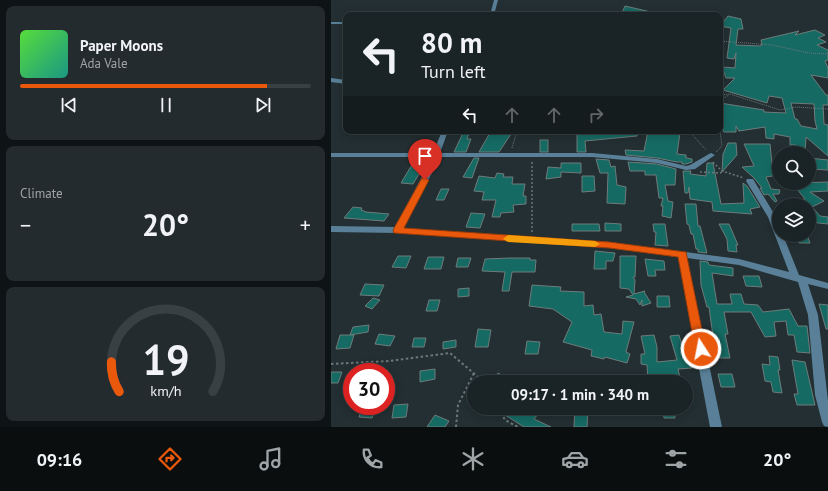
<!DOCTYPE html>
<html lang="en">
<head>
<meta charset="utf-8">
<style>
  body { margin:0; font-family:"PT Sans",sans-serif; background:#232b2e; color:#f1f3f6; height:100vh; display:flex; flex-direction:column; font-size:15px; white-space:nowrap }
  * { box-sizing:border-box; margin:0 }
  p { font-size:13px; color:#9fa4a7 }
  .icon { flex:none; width:22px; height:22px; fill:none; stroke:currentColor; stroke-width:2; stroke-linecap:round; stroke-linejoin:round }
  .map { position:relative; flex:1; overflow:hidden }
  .drawer { display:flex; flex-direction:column; gap:6px; padding:6px; background:#0e1315; width:331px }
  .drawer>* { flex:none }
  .hud { position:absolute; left:12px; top:12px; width:380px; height:122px; border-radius:8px; box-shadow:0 2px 10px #0003,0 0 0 1px #384043; background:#1a2326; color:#f1f3f6; overflow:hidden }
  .controls { position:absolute; left:441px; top:146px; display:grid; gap:8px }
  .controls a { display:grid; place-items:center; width:44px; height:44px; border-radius:50%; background:#1a2326; box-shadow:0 2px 10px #0003,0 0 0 1px #384043; font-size:20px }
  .speed { position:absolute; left:12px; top:363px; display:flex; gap:8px; font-size:20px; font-weight:700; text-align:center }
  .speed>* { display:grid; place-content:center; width:52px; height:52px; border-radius:50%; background:#1a2326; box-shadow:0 2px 10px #0003,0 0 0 1px #384043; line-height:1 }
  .speed .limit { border:6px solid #d22; background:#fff; color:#111 }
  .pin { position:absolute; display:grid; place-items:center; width:34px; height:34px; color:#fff; margin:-41px -17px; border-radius:50% 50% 50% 0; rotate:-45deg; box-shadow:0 0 4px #0007 }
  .pin .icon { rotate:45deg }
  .me { position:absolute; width:44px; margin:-22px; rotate:349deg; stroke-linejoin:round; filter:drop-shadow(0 0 3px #0008) }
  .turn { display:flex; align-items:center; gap:14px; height:84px; padding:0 12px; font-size:18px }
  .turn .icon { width:52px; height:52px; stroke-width:2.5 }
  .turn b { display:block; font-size:28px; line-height:34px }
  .lanes { display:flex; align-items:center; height:38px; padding:0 12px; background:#0003; justify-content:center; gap:20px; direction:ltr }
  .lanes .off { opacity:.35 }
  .big { font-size:30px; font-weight:700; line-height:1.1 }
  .drawer .card { flex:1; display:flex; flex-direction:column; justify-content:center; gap:6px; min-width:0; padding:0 14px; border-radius:8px; background:#232b2e }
  .drawer .dial { align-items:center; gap:0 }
  .dial svg { height:104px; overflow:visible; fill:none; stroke:#384043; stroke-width:7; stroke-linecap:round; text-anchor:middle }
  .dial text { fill:#f1f3f6; stroke:none }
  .song { display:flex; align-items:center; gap:12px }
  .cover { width:48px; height:48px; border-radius:6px; background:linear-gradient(135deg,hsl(110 70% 55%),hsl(170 70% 35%)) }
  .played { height:4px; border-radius:2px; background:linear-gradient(90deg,#ea580c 85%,#384043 85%) }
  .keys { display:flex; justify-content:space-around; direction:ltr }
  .heat { display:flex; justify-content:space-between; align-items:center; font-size:22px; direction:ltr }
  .trip { position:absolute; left:136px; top:375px; width:226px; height:40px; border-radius:20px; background:#1a2326; box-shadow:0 2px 10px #0003,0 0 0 1px #384043; font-weight:700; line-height:40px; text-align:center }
  .dock { display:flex; height:64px; justify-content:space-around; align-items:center; background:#0a0e0f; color:#9fa4a7 }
  .dock .icon { width:28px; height:28px }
  .dock .selected { color:#ea580c }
  .dock b { font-size:18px; color:#f1f3f6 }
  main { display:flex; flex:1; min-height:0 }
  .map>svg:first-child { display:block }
</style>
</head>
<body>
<main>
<section class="drawer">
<div class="card">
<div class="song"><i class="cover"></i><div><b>Paper Moons</b><p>Ada Vale</p></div></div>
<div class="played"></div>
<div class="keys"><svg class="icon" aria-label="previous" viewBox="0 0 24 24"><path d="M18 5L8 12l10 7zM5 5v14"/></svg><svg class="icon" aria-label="pause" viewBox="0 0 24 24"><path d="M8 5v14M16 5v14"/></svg><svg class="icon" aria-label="next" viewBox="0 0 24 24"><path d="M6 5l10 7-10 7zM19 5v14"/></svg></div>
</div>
<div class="card"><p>Climate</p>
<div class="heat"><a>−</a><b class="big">20°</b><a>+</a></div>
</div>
<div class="card dial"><svg viewBox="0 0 100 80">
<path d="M14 69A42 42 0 1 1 86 69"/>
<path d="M14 69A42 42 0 0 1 8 46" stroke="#ea580c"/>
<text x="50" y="56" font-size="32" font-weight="700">19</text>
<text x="50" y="72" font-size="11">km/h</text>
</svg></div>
</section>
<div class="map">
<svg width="497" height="427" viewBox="0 0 497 427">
  <rect width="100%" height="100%" fill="#232f32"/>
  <!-- building -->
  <g fill="#166a64" stroke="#6d7c7a" fill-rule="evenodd">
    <polygon points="294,6 320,12 320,15 290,15"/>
    <path d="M 397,16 L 410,19 L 412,29 L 407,29 L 405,45 L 429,46 L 431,45 L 430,40 L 468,31 L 464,35 L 484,30 L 494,35 L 487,38 L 495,42 L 486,45 L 497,50 L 497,60 L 494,61 L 497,68 L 497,78 L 480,75 L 495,95 L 497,95 L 497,105 L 492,105 L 493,124 L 497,125 L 497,156 L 475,137 L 474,153 L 464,153 L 465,145 L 459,145 L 459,137 L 443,134 L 443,139 L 435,138 L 434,127 L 408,131 L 405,126 L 405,132 L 393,132 L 390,125 L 392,125 L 389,115 L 389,103 L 433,110 L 433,112 L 455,113 L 451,98 L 438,96 L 436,103 L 392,90 L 404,78 L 395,78 L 391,67 L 404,68 L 405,53 L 403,59 L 396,58 L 400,28 L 389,26 ZM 460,103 L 483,104 L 484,121 L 486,129 L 470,126 L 466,119 L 464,119 Z"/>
    <polygon points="133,131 139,131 136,139 140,139 135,152 123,152"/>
    <polygon points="160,131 180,134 168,152 148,152"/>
    <polygon points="246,131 306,131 306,136 254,141 255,152 246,152"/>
    <polygon points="317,131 349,133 346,154 355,155 355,158 361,159 361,162 355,164 351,164 351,162 346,162 326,158 295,155 294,150 313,151"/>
    <rect x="209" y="140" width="8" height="12"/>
    <polygon points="397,143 405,143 406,155 391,172 392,154"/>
    <polygon points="413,144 439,144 441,164 448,163 448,175 435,177 440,189 449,190 448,194 442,194 446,201 444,202 437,194 433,195 429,188 431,188 423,178 411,167 423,166"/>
    <polygon points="143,158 148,158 141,178 132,177"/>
    <polygon points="478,158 497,160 497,170 480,169"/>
    <polygon points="265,159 278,160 280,167 284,166 286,185 295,187 294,204 276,203 277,173 269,173"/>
    <polygon points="297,162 326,164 345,169 344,185 334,185 337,201 342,202 340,218 331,216 332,206 330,206 332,198 328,198 325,175 314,175 314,171 299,171"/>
    <polygon points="82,163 94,164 82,184 70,183"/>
    <polygon points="230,163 250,163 250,173 230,172 230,177 215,179 217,167 230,168"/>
    <polygon points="376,163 382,163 390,204 413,203 412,183 416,186 429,207 419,209 421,214 382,211 381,202 359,199 358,187 357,193 354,193 352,171 360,171 359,174 375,176"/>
    <polygon points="166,173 173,174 172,177 182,177 181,184 194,184 192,196 195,196 195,204 182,205 183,212 170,213 169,217 161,217 165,200 151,200 153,192 143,191 148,176 164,178"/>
    <polygon points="251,176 263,176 264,191 251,192"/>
    <polygon points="497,182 497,191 479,192 493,201 481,207 489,216 497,217 497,224 478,222 478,205 463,205 462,201 474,199 461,183"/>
    <polygon points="110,189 118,189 113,200 105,200"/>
    <polygon points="354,204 365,204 367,226 369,226 376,253 367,252 367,249 365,249 362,234 360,234 358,225 356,224"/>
    <polygon points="22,207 31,208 30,210 35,212 58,214 53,221 13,218"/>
    <polygon points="140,213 154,214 149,228 135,227"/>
    <polygon points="274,223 290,224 290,231 274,231"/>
    <polygon points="241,224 268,224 269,231 241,231"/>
    <polygon points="322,224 334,224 337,246 324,245 325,232 323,232"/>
    <polygon points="388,224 398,224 407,245 405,245 406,252 397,251 396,239"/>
    <polygon points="465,235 476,235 479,243 468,243"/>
    <polygon points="264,251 284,253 282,261 275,261 275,269 263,269"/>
    <polygon points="67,256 80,256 75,268 61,267"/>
    <polygon points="289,256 305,256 304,277 302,277 304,280 303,294 314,291 313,292 320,303 311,306 311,300 309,305 305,299 295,297 302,295 298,289 289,288"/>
    <polygon points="97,257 113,257 110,269 93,269"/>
    <polygon points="127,258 140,258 137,267 125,267"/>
    <polygon points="178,258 199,258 199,260 205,260 204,272 181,272 178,291 171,291 174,272 151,271 154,259"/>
    <polygon points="314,259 333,261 334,270 324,270 325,276 317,276"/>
    <polygon points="369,261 377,262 378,265 402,268 402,276 381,273 386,304 401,304 399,294 410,294 413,304 427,305 432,312 458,309 467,326 476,326 479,353 466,352 463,335 457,335 455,321 443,322 445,336 434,337 420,312 393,312 397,334 394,334 399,358 385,358 378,307 376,307 370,285"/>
    <polygon points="412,276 428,276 431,287 415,286"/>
    <polygon points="34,284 53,285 48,296 29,295"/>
    <polygon points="201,285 230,287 229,291 253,292 253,306 262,305 263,315 270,314 273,332 291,334 292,321 303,322 295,352 299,354 296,363 274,357 273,359 260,356 261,350 232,342 241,322 222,309 198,306"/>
    <polygon points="138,288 138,296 127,297 127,289"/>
    <polygon points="326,296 338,296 339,307 326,307"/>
    <polygon points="42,298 49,300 41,309 34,306"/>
    <polygon points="98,300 109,300 106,311 95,311"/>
    <polygon points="488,304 497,305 497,329 495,329"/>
    <polygon points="38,325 37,332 19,335 22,327"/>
    <polygon points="147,329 160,330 157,347 144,347"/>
    <polygon points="48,334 64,336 59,346 44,344"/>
    <polygon points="9,335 23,335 19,348 5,349"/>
    <polygon points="323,335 326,347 326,362 346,360 339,336 348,335 355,358 358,358 361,368 347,369 350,382 317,382 316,365 310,364 310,354 314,354 310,336"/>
    <polygon points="83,338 95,338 93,347 81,347"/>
    <polygon points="125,340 125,347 112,349 112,342"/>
    <polygon points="196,341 209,342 207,354 194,354"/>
    <polygon points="438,356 447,357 449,370 447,370 451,393 442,392 440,382 434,381 431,364 439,365"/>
    <polygon points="461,360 474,362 484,405 466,405 463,394 467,394"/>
    <polygon points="104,369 104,379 89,382 89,371"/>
    <polygon points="0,372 11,372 7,383 0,383"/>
    <polygon points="168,373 173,382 152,382"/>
    <polygon points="387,374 401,374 404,387 390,387"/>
    <polygon points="77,404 75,417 61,418 63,405"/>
    <polygon points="32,406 45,407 41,418 28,417"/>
    <polygon points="163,408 187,408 197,414 200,410 207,414 203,419 220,427 193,427"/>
    <polygon points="244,408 257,408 256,427 243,427"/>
    <polygon points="332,408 343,408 344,418 333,418"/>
    <polygon points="104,415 118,421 114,427 96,427"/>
  </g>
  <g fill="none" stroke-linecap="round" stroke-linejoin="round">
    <!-- path-far2 -->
    <g stroke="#6c7779" stroke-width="1" stroke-dasharray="1 1" stroke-linecap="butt">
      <polyline points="389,41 441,45 478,53 497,54"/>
      <polyline points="389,95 399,94 449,110 465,107 497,109"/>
      <polyline points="389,100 398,95"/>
      <polyline points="358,131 375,150"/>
      <polyline points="181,148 186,131"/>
      <polyline points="385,152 391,146 389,131"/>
      <polyline points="382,162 383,163"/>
    </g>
    <!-- path-far1 -->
    <g stroke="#6c7779" stroke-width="1.5" stroke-dasharray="2 2" stroke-linecap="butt">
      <polyline points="201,162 201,232"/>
      <polyline points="382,162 391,171 413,178"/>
      <polyline points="369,172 389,173 393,171"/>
    </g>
    <!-- path -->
    <g stroke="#6c7779" stroke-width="2" stroke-dasharray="2.5 2.5" stroke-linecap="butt">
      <polyline points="0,364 58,361 119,353 153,382"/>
      <polyline points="168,408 174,420 187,427"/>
      <polyline points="125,427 127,405 143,373"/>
    </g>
    <!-- minor -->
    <g fill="#598098" fill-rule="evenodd">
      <polygon points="163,0 167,0 163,15 159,15"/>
      <rect x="0" y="22" width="15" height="2"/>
      <polygon points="0,78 15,80 15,84 0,82"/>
      <polygon points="111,131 117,131 109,153 261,153 326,159 355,166 359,165 378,154 380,153 384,155 364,169 355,170 326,163 261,157 107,157 102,171 72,228 278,242 408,259 458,272 437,217 415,181 416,179 422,179 445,217 448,224 448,235 452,235 468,275 497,283 497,289 477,284 487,315 497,401 497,427 493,426 491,422 484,395 477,315 467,282 408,265 356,258 391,427 379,427 347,257 278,248 67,233 0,232 0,226 64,227 94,171 100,157 0,157 0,153 102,153"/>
    </g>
  </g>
  <!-- route -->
  <polygon fill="#ea580c" stroke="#983908" points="91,178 94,178 98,180 73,228 278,242 355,252 375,349 374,352 370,354 365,352 364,349 347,257 278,248 63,233 62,230"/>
  <!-- slow -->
  <polygon fill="#f59e0b" points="177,235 264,241 269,244 264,247 177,242 172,239"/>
</svg>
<div class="controls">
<a><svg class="icon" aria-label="search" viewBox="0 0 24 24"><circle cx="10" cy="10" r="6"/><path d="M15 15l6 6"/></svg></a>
<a><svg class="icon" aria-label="layers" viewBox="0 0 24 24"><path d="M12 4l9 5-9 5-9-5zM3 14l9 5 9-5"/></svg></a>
</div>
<div class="speed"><div class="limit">30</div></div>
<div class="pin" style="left:94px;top:180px;background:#d93025"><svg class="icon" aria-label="arrive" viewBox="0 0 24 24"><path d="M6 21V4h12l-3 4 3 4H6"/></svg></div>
<svg class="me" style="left:370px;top:349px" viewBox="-20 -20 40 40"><circle r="17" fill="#ea580c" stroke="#fff" stroke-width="3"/><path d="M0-11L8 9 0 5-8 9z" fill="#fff"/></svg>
<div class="trip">09:17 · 1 min · 340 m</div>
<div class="hud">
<div class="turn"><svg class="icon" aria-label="left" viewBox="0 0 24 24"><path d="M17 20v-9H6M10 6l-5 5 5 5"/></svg><div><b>80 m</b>Turn left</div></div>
<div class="lanes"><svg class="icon" aria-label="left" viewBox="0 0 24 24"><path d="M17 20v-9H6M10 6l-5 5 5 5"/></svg><svg class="icon off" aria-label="ahead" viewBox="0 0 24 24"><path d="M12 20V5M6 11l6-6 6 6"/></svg><svg class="icon off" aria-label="ahead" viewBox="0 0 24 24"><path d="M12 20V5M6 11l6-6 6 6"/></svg><svg class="icon off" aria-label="right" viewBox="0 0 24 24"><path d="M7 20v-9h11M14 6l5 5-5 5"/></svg></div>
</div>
</div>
</main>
<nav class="dock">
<b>09:16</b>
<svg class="icon selected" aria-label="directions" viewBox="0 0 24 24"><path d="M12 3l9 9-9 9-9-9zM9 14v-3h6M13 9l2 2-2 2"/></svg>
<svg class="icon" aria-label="music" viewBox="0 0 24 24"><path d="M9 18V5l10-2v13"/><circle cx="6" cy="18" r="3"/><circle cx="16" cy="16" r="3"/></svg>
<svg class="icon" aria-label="phone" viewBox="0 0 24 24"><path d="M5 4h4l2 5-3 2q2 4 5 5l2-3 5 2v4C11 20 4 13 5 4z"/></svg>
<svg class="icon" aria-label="climate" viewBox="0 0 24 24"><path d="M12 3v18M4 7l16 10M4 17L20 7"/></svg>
<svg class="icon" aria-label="car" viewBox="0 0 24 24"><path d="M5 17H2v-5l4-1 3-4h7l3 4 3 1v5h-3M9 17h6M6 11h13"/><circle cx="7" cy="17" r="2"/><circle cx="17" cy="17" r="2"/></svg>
<svg class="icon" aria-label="filters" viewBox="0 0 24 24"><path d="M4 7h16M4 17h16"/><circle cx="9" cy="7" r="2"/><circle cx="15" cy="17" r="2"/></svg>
<b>20°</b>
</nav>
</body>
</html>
